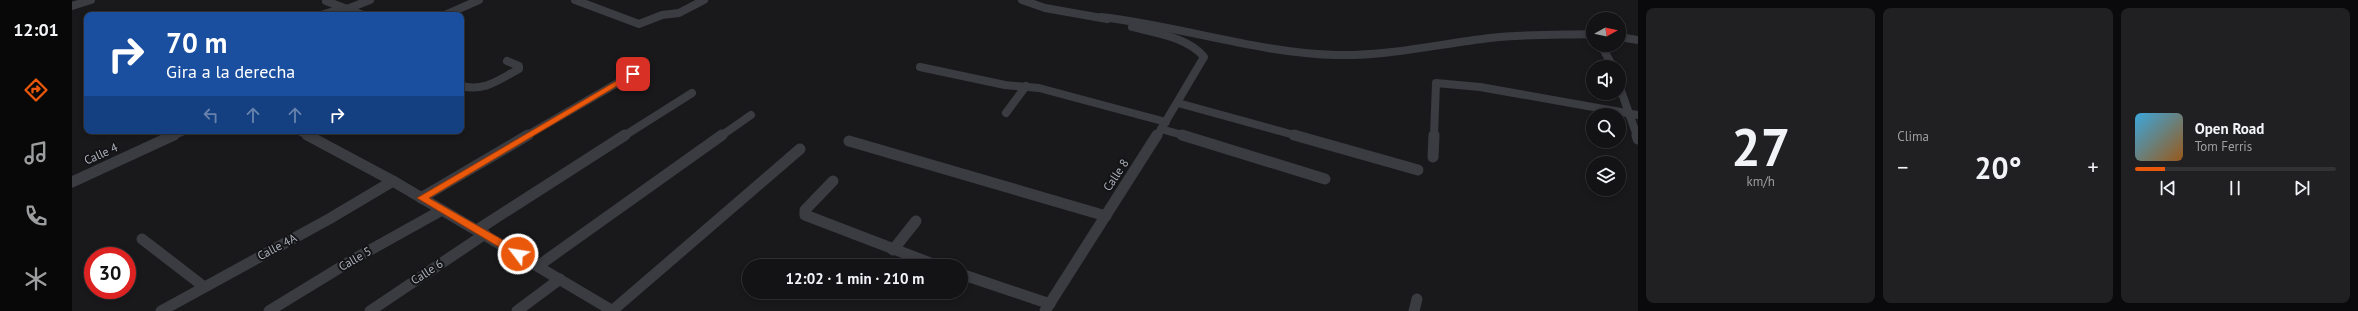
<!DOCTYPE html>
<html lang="es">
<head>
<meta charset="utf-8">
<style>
  body { margin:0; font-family:"PT Sans",sans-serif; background:#202022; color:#f1f3f6; height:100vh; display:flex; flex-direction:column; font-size:15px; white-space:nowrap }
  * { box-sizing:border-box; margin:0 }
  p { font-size:13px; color:#9d9ea0 }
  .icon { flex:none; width:22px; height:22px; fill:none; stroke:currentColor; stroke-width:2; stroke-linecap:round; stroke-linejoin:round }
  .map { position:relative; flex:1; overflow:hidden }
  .drawer { display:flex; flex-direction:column; gap:8px; padding:8px; background:#0a0a0c; width:720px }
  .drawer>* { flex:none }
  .guide { position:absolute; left:12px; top:12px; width:380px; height:122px; border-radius:8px; box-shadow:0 2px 6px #0003,0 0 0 1px #323234; background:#1a4fa0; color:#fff; overflow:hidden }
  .needle { width:26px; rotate:82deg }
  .buttons { position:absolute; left:1514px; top:12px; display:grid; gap:8px }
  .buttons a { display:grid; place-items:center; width:40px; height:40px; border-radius:50%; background:#131315; box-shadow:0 2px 6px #0003,0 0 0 1px #323234; font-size:20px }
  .speed { position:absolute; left:12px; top:247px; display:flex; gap:8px; font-size:20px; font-weight:700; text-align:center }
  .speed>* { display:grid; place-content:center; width:52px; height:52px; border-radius:50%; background:#131315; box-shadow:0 2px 6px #0003,0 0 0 1px #323234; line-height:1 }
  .speed .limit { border:6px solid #d22; background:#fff; color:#111 }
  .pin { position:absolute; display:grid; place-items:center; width:34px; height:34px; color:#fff; margin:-17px; border-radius:8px; box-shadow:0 2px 6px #0006 }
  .me { position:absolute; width:44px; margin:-22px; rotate:301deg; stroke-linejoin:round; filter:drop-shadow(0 0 3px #0008) }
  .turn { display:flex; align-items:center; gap:14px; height:84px; padding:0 16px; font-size:18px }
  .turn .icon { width:52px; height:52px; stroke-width:2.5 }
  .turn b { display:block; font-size:28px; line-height:34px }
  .lanes { display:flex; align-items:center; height:38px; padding:0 16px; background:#0003; justify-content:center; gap:20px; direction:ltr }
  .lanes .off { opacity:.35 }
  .big { font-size:30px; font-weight:800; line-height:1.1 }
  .drawer .widget { flex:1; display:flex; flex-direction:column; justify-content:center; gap:6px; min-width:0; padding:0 14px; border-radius:8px; background:#202022 }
  .drawer .dial { align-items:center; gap:0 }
  .dial b { font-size:52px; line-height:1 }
  .song { display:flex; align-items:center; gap:12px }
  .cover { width:48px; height:48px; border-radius:6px; background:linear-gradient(135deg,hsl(200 70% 55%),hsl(30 70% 35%)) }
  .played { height:4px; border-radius:2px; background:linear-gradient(90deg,#ea580c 15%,#323234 15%) }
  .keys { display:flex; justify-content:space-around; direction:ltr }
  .heat { display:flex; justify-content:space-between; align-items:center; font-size:22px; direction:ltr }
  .drawer .tiles { flex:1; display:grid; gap:8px; grid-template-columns:repeat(3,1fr) }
  .trip { position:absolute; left:670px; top:259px; width:226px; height:40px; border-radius:20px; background:#131315; box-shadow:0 2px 6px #0003,0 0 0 1px #323234; font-weight:800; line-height:40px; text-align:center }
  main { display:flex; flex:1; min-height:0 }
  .tab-bar { display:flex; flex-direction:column; width:72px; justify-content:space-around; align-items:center; background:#080808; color:#9d9ea0 }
  .tab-bar .icon { width:28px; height:28px }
  .tab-bar .selected { color:#ea580c }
  .tab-bar b { font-size:18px; color:#f1f3f6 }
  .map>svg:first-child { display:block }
</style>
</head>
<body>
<main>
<nav class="tab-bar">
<b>12:01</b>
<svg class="icon selected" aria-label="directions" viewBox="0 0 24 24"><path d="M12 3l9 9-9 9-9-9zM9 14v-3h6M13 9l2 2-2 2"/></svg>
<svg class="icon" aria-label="music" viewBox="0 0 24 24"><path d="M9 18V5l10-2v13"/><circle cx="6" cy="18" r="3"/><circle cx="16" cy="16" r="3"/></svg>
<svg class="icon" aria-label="phone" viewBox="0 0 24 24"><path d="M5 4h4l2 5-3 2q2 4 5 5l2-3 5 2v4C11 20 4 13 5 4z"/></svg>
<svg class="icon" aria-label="climate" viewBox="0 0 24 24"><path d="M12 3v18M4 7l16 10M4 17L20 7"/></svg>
</nav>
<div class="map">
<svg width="1566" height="311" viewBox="0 0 1566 311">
  <rect width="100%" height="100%" fill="#19191c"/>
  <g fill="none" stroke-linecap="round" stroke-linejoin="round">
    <!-- street-far1 -->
    <g stroke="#3a3c41" stroke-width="8">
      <polyline points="503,0 567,24 590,15 607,13 632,0"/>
      <polyline points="950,0 973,8 1035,19"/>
      <polyline points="254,1 291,15"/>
      <polyline points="0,6 19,0"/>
      <polyline points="275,9 298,0"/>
      <polyline points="249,15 265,10 273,14"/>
      <polyline points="373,15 407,0"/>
      <path d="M 1029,17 C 1109,26 1184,53 1265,55 C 1317,56 1367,44 1418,38 C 1452,34 1487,35 1521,34"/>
      <path d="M 1060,27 C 1083,33 1116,37 1132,57 L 1085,136"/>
      <polyline points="1547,37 1566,40"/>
      <polyline points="1529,45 1541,67"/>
      <polyline points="848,67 933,85 967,88 1094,122"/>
      <polyline points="1547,85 1565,136"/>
      <path d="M 389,86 C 413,92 426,80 447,69 L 447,66 L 435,61"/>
      <polyline points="1106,103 1226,136"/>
      <polyline points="934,113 954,86"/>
      <polyline points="1089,129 1114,136"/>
      <polyline points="227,131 237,136"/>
      <polyline points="100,136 112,131"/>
      <polyline points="454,136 561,74"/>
      <polyline points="552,136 620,93"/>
      <polyline points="649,136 679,115"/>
      <polyline points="1362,136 1364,83 1408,87 1566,115"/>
    </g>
    <!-- street -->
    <g stroke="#3a3c41" stroke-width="11">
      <polyline points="235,135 321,181 541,311"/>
      <polyline points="1110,135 1253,179"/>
      <polyline points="1222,135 1346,170"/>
      <polyline points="1565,135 1566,139"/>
      <polyline points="777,141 1034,216"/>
      <polyline points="1361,157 1362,135"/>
      <polyline points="761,181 733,210 733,215 866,266"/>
      <polyline points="0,182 102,135"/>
      <polyline points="349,198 456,135"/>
      <polyline points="405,230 553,135"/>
      <polyline points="70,239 131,286"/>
      <polyline points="821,250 844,221"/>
      <polyline points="466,266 650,135"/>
      <polyline points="889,274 978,304"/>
      <polyline points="89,311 257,219 321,181"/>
      <polyline points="197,311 282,259 370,210"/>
      <polyline points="298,311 413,234"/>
      <polyline points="445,311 488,279"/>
      <polyline points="540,311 728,149"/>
      <polyline points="973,311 1085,135"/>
      <polyline points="1342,311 1345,299"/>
    </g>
  </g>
  <!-- route -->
  <polygon fill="#ea580c" stroke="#983908" points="558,73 565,74 357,198 450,251 450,256 442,256 345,198"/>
  <g text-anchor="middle" stroke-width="4" stroke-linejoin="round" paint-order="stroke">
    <!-- street labels -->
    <g font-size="12" fill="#acb1bb" stroke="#141417">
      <text transform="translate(29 154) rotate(-24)" y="4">Calle 4</text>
      <text transform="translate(1044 175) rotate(-56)" y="4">Calle 8</text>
      <text transform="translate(205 247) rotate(-28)" y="4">Calle 4A</text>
      <text transform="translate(283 259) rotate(-30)" y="4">Calle 5</text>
      <text transform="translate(355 272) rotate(-33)" y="4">Calle 6</text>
    </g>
  </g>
</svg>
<div class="buttons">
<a><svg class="needle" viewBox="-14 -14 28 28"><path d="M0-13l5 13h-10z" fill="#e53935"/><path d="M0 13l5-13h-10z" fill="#9d9ea0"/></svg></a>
<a><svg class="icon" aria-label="sound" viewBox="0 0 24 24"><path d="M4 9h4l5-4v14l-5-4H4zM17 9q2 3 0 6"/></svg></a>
<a><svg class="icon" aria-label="search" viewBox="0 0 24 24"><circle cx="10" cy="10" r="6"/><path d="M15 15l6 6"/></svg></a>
<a><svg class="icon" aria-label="layers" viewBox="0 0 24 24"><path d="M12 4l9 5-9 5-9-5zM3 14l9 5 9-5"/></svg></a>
</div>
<div class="speed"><div class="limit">30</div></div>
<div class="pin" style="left:561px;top:74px;background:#d93025"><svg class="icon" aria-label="arrive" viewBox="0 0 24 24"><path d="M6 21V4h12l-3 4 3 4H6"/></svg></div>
<svg class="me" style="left:446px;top:254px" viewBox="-20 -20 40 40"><circle r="17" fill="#ea580c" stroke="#fff" stroke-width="3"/><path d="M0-11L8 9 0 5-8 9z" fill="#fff"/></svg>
<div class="trip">12:02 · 1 min · 210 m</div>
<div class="guide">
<div class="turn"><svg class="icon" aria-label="right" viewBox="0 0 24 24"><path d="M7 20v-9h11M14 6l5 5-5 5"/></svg><div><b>70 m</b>Gira a la derecha</div></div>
<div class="lanes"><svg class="icon off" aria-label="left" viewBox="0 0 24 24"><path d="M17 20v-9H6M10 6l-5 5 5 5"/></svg><svg class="icon off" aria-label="ahead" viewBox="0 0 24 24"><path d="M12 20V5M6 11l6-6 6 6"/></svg><svg class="icon off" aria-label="ahead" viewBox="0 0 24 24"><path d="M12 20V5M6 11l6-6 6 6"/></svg><svg class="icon" aria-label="right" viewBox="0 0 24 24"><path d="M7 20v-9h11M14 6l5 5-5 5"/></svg></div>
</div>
</div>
<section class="drawer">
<div class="tiles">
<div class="widget dial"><b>27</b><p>km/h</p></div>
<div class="widget"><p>Clima</p>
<div class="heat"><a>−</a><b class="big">20°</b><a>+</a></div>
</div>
<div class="widget">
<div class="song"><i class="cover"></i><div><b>Open Road</b><p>Tom Ferris</p></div></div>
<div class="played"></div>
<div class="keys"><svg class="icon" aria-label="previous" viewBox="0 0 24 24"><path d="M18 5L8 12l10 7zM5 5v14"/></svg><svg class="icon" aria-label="pause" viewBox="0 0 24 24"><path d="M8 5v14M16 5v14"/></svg><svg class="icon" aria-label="next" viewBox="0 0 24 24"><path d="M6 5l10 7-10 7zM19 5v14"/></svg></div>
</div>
</div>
</section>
</main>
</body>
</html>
